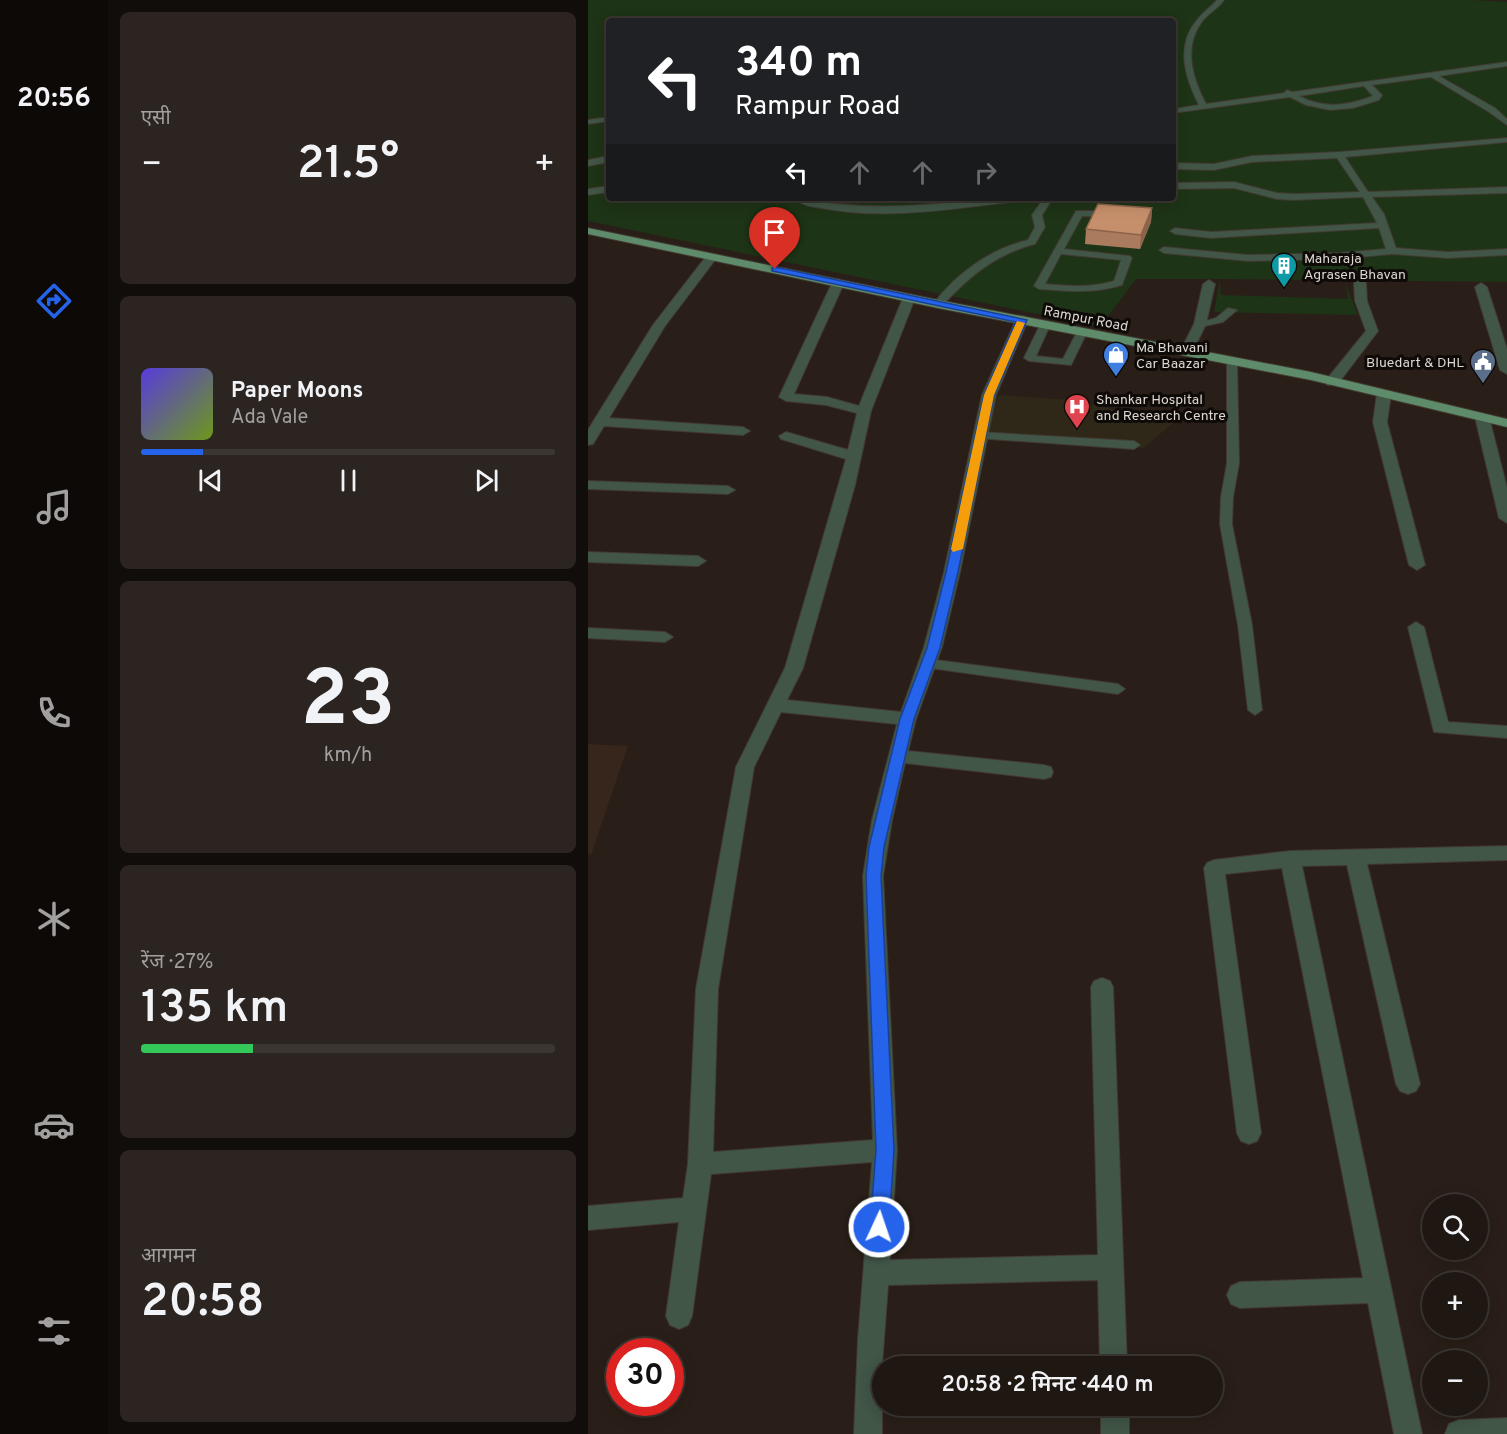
<!DOCTYPE html>
<html lang="hi">
<head>
<meta charset="utf-8">
<style>
  body { margin:0; font-family:Overpass,"Noto Sans Devanagari",sans-serif; background:#2c2420; color:#f1f3f6; height:100vh; display:flex; flex-direction:column; font-size:22px; white-space:nowrap }
  * { box-sizing:border-box; margin:0 }
  p { font-size:20px; color:#a19f9f }
  .icon { flex:none; width:33px; height:33px; fill:none; stroke:currentColor; stroke-width:2; stroke-linecap:round; stroke-linejoin:round }
  .map { position:relative; flex:1; overflow:hidden }
  .side { display:flex; flex-direction:column; gap:12px; padding:12px; background:#110d0a; width:480px }
  .side>* { flex:none }
  .guide { position:absolute; left:18px; top:18px; width:570px; height:183px; border-radius:6px; box-shadow:0 3px 15px #0003,0 0 0 2px #3c3632; background:#202124; color:#fff; overflow:hidden }
  .controls { position:absolute; left:834px; top:1194px; display:grid; gap:12px }
  .controls a { display:grid; place-items:center; width:66px; height:66px; border-radius:50%; background:#1f1712; box-shadow:0 3px 15px #0003,0 0 0 2px #3c3632; font-size:30px }
  .speed { position:absolute; left:18px; top:1338px; display:flex; gap:12px; font-size:30px; font-weight:700; text-align:center }
  .speed>* { display:grid; place-content:center; width:78px; height:78px; border-radius:50%; background:#1f1712; box-shadow:0 3px 15px #0003,0 0 0 2px #3c3632; line-height:1 }
  .speed .limit { border:9px solid #d22; background:#fff; color:#111 }
  .pin { position:absolute; display:grid; place-items:center; width:51px; height:51px; color:#fff; margin:-62px -26px; border-radius:50% 50% 50% 0; rotate:-45deg; box-shadow:0 0 6px #0007 }
  .pin .icon { rotate:45deg }
  .me { position:absolute; width:66px; margin:-33px; rotate:3deg; stroke-linejoin:round; filter:drop-shadow(0 0 4px #0008) }
  .turn { display:flex; align-items:center; gap:21px; height:126px; padding:0 30px; font-size:27px }
  .turn .icon { width:78px; height:78px; stroke-width:2.5 }
  .turn b { display:block; font-size:42px; line-height:51px }
  .lanes { display:flex; align-items:center; height:57px; padding:0 30px; background:#0003; justify-content:center; gap:30px; direction:ltr }
  .lanes .off { opacity:.35 }
  .big { font-size:45px; font-weight:600; line-height:1.1 }
  .side .tile { flex:1; display:flex; flex-direction:column; justify-content:center; gap:9px; min-width:0; padding:0 21px; border-radius:9px; background:#2c2420 }
  .side .dial { align-items:center; gap:0 }
  .dial b { font-size:78px; line-height:1 }
  .song { display:flex; align-items:center; gap:18px }
  .cover { width:72px; height:72px; border-radius:9px; background:linear-gradient(135deg,hsl(250 70% 55%),hsl(80 70% 35%)) }
  .played { height:6px; border-radius:3px; background:linear-gradient(90deg,#2563eb 15%,#3c3632 15%) }
  .keys { display:flex; justify-content:space-around; direction:ltr }
  .heat { display:flex; justify-content:space-between; align-items:center; font-size:33px; direction:ltr }
  .charge { height:9px; border-radius:4px; background:linear-gradient(90deg,#34c759 27%,#3c3632 0) }
  .trip { position:absolute; left:284px; top:1356px; width:351px; height:60px; border-radius:30px; background:#1f1712; box-shadow:0 3px 15px #0003,0 0 0 2px #3c3632; font-weight:600; line-height:60px; text-align:center }
  main { display:flex; flex:1; min-height:0 }
  .tabs { display:flex; flex-direction:column; width:108px; justify-content:space-around; align-items:center; background:#0c0907; color:#a19f9f }
  .tabs .icon { width:42px; height:42px }
  .tabs .selected { color:#2563eb }
  .tabs b { font-size:27px; color:#f1f3f6 }
  .map>svg:first-child { display:block }
</style>
</head>
<body>
<main>
<nav class="tabs">
<b>20:56</b>
<svg class="icon selected" aria-label="directions" viewBox="0 0 24 24"><path d="M12 3l9 9-9 9-9-9zM9 14v-3h6M13 9l2 2-2 2"/></svg>
<svg class="icon" aria-label="music" viewBox="0 0 24 24"><path d="M9 18V5l10-2v13"/><circle cx="6" cy="18" r="3"/><circle cx="16" cy="16" r="3"/></svg>
<svg class="icon" aria-label="phone" viewBox="0 0 24 24"><path d="M5 4h4l2 5-3 2q2 4 5 5l2-3 5 2v4C11 20 4 13 5 4z"/></svg>
<svg class="icon" aria-label="climate" viewBox="0 0 24 24"><path d="M12 3v18M4 7l16 10M4 17L20 7"/></svg>
<svg class="icon" aria-label="car" viewBox="0 0 24 24"><path d="M5 17H2v-5l4-1 3-4h7l3 4 3 1v5h-3M9 17h6M6 11h13"/><circle cx="7" cy="17" r="2"/><circle cx="17" cy="17" r="2"/></svg>
<svg class="icon" aria-label="filters" viewBox="0 0 24 24"><path d="M4 7h16M4 17h16"/><circle cx="9" cy="7" r="2"/><circle cx="15" cy="17" r="2"/></svg>
</nav>
<section class="side">
<div class="tile"><p>एसी</p>
<div class="heat"><a>−</a><b class="big">21.5°</b><a>+</a></div>
</div>
<div class="tile">
<div class="song"><i class="cover"></i><div><b>Paper Moons</b><p>Ada Vale</p></div></div>
<div class="played"></div>
<div class="keys"><svg class="icon" aria-label="previous" viewBox="0 0 24 24"><path d="M18 5L8 12l10 7zM5 5v14"/></svg><svg class="icon" aria-label="pause" viewBox="0 0 24 24"><path d="M8 5v14M16 5v14"/></svg><svg class="icon" aria-label="next" viewBox="0 0 24 24"><path d="M6 5l10 7-10 7zM19 5v14"/></svg></div>
</div>
<div class="tile dial"><b>23</b><p>km/h</p></div>
<div class="tile"><p>रेंज · 27%</p><b class="big">135 km</b><div class="charge"></div></div>
<div class="tile"><p>आगमन</p><b class="big">20:58</b></div>
</section>
<div class="map">
<svg width="919" height="1434" viewBox="0 0 919 1434">
  <rect width="100%" height="100%" fill="#291f18"/>
  <!-- built -->
  <polygon fill="#36261c" points="0,744 40,746 3,855 0,854"/>
  <!-- medical -->
  <polygon fill="#2f2717" points="410,395 484,400 558,417 590,419 556,448 397,440"/>
  <!-- green -->
  <path fill="#1e3416" fill-rule="evenodd" d="M 0,0 L 885,0 L 919,2 L 919,282 L 632,279 L 633,295 L 760,299 L 757,283 L 770,315 L 626,312 L 632,279 L 548,279 L 512,327 L 0,221 ZM 21,21 L 585,21 L 585,198 L 21,198 Z"/>
  <g fill="none" stroke-linecap="round" stroke-linejoin="round">
    <defs>
      <g id="lane">
        <path d="M 629,0 L 636,0 C 630,9 619,14 613,23 C 595,49 605,79 618,104 L 696,93 L 699,90 L 704,92 L 919,62 L 919,66 L 851,76 L 907,108 L 919,119 L 919,125 L 901,112 L 843,77 L 784,85 L 794,95 L 791,100 L 765,108 L 742,110 L 718,105 L 702,97 L 585,113 L 585,109 L 611,105 C 597,78 587,46 609,20 C 615,12 623,7 629,0 ZM 776,86 L 785,96 C 759,106 736,109 711,96 Z"/>
        <polygon points="21,117 21,121 0,124 0,120"/>
        <polygon points="919,138 919,142 757,157 780,192 919,187 919,193 784,197 796,214 808,248 860,252 919,249 919,255 860,258 804,254 751,259 660,261 576,253 571,250 576,247 660,255 751,253 798,249 791,228 623,238 587,234 582,231 587,228 623,232 789,223 775,197 706,200 689,199 646,188 585,189 585,183 646,182 689,193 706,194 772,192 749,158 664,162 626,170 585,169 585,163 626,164 664,156 751,152"/>
        <polygon points="21,156 21,162 0,166 0,160"/>
        <polygon points="21,186 21,192 0,195 0,189"/>
        <path d="M 408,198 L 437,198 L 433,201 C 368,208 299,221 233,208 C 226,207 217,206 211,202 L 216,199 C 281,212 343,205 408,198 Z"/>
        <path d="M 456,198 L 465,198 L 454,215 L 457,227 L 447,244 C 408,254 380,277 354,306 L 346,306 L 345,304 C 369,273 402,249 440,240 L 447,227 L 444,215 Z"/>
        <path d="M 488,211 L 527,211 L 532,214 L 527,217 L 494,216 L 476,249 L 542,256 L 544,258 L 534,285 C 506,294 479,291 451,289 L 446,286 ZM 473,254 L 533,260 L 526,281 C 503,288 480,286 457,284 Z"/>
        <polygon points="640,308 649,310 635,322 612,327 607,324 628,318"/>
        <polygon points="457,322 462,325 448,356 475,359 490,330 499,332 483,365 441,361 436,358 452,325"/>
        <polygon points="644,359 649,362 651,463 645,497 644,524 664,625 674,710 667,715 660,710 650,625 632,524 633,497 639,463 639,362"/>
        <polygon points="391,432 546,441 552,445 546,449 387,438 387,434"/>
        <polygon points="340,659 530,684 537,689 530,694 335,667 333,664"/>
      </g>
      <g id="street">
        <polygon points="120,254 130,256 77,326 21,418 155,427 162,431 155,435 16,426 5,444 0,445 0,430 65,325"/>
        <path d="M 250,279 L 256,283 L 206,394 L 239,397 L 271,406 L 315,298 L 321,294 L 327,298 L 283,411 L 267,485 L 215,668 L 199,700 L 313,712 L 336,647 L 356,572 L 394,395 L 428,320 L 434,316 L 438,317 L 440,320 L 408,395 L 372,572 L 354,647 L 328,719 L 320,751 L 456,765 L 463,767 L 465,772 L 463,777 L 456,779 L 317,763 L 304,820 L 295,876 L 309,1150 L 302,1260 L 510,1255 L 503,987 L 506,981 L 514,978 L 522,981 L 525,987 L 539,1366 L 512,1366 L 510,1280 L 300,1285 L 294,1366 L 294,1434 L 266,1434 L 270,1339 L 284,1162 L 123,1174 L 104,1316 L 100,1325 L 91,1329 L 82,1325 L 78,1316 L 91,1222 L 0,1230 L 0,1206 L 95,1198 L 100,1164 L 108,989 L 148,767 L 197,668 L 258,459 L 193,439 L 191,436 L 198,432 L 260,450 L 269,413 L 238,405 L 198,401 L 191,397 L 244,283 ZM 193,712 L 309,724 L 284,820 L 275,876 L 285,1140 L 125,1152 L 130,989 L 166,767 Z"/>
        <polygon points="772,279 778,283 779,301 790,331 749,385 739,385 739,379 778,331 767,301 766,283"/>
        <polygon points="621,280 627,284 618,324 603,355 593,355 592,352 606,324 615,284"/>
        <polygon points="893,283 899,287 919,349 919,374 912,370 887,287"/>
        <polygon points="796,390 803,394 799,422 837,565 829,570 821,565 785,422 789,394"/>
        <polygon points="894,413 901,417 919,488 919,523 911,518 887,417"/>
        <polygon points="0,481 140,486 147,490 140,494 0,489"/>
        <polygon points="0,552 110,556 118,561 110,566 0,562"/>
        <polygon points="828,622 836,627 860,722 919,726 919,738 846,732 820,627"/>
        <polygon points="0,628 77,632 85,637 77,642 0,638"/>
        <polygon points="919,846 919,860 779,864 832,1084 828,1091 820,1094 812,1091 808,1084 759,865 714,866 834,1434 806,1434 780,1303 652,1308 643,1304 639,1295 643,1286 652,1282 775,1278 694,868 637,874 673,1133 669,1141 661,1144 653,1141 649,1133 616,868 619,863 626,860 702,851"/>
        <rect x="513" y="1406" width="28" height="28"/>
        <polygon points="919,1418 919,1434 857,1434 861,1424 871,1420"/>
      </g>
      <polygon id="primary" points="0,228 350,300 723,372 919,419 919,427 723,380 350,308 0,234"/>
    </defs>
    <!-- lane casing -->
    <use href="#lane" stroke="#423932" stroke-width="2"/>
    <!-- street casing -->
    <use href="#street" stroke="#423932" stroke-width="2"/>
    <!-- primary casing -->
    <use href="#primary" stroke="#423932" stroke-width="2"/>
    <!-- lane -->
    <use href="#lane" fill="#415646" fill-rule="evenodd"/>
    <!-- street -->
    <use href="#street" fill="#415646" fill-rule="evenodd"/>
    <!-- primary -->
    <use href="#primary" fill="#5e8b69" fill-rule="evenodd"/>
  </g>
  <!-- wall -->
  <polygon fill="#aa7b5c" points="564,208 563,222 552,249 497,244 498,229"/>
  <!-- shaded-wall -->
  <polygon fill="#8b644b" points="564,208 563,222 552,249 553,235"/>
  <!-- building -->
  <polygon fill="#c68f6b" stroke="#8b644b" stroke-width="1.5" points="510,204 564,208 553,235 498,229"/>
  <!-- route -->
  <polygon fill="#2563eb" stroke="#184099" stroke-width="1.5" points="187,267 439,320 406,395 370,572 352,648 326,719 296,847 293,876 306,1150 301,1227 298,1234 291,1236 285,1234 282,1227 288,1150 278,876 281,847 312,719 339,648 358,572 396,395 428,322 184,271 184,268"/>
  <!-- slow -->
  <polygon fill="#f59e0b" points="429,321 437,323 406,395 375,549 365,552 363,549 396,395"/>
  <!-- icons -->
  <defs>
    <symbol id="building-pin" viewBox="-11 -11 22 30"><path d="M0 17L-7.5 6A9.5 9.5 0 1 1 7.5 6Z" fill="#0f9aa8" stroke="#0e0a07"/><path d="M-4-6H4V6H1V3H-1V6H-4ZM-2.5-4.3h1.7v1.8h-1.7ZM.8-4.3h1.7v1.8H.8ZM-2.5-1h1.7V.8h-1.7ZM.8-1h1.7V.8H.8Z" fill="#fff"/></symbol>
    <symbol id="shop-pin" viewBox="-11 -11 22 30"><path d="M0 17L-7.5 6A9.5 9.5 0 1 1 7.5 6Z" fill="#3f7fe0" stroke="#0e0a07"/><path d="M-5-2.5h2.3a2.7 3.5 0 0 1 5.4 0H5L5.5 6h-11ZM-1.5-2.5h3a1.5 2.3 0 0 0-3 0Z" fill="#fff"/></symbol>
    <symbol id="civic-pin" viewBox="-11 -11 22 30"><path d="M0 17L-7.5 6A9.5 9.5 0 1 1 7.5 6Z" fill="#5c6f8a" stroke="#0e0a07"/><path d="M-.6-6.5H3V-4.5H.6V-3L4-1V1h2V6H-6V1h2V-1L-.6-3ZM-1.2 2.5V6h2.4V2.5Z" fill="#fff"/></symbol>
    <symbol id="hospital-pin" viewBox="-11 -11 22 30"><path d="M0 17L-7.5 6A9.5 9.5 0 1 1 7.5 6Z" fill="#e0444e" stroke="#0e0a07"/><path d="M-5-5h3v3.5h4V-5h3V5h-3V1.5h-4V5h-3Z" fill="#fff"/></symbol>
  </defs>
  <g fill-rule="evenodd">
    <use href="#building-pin" x="681" y="251" width="30" height="40"/>
    <use href="#shop-pin" x="513" y="340" width="30" height="40"/>
    <use href="#civic-pin" x="880" y="347" width="30" height="40"/>
    <use href="#hospital-pin" x="474" y="392" width="30" height="40"/>
  </g>
  <g text-anchor="middle" stroke-width="6" stroke-linejoin="round" paint-order="stroke">
    <!-- far-poi labels -->
    <g font-size="14" fill="#ded7d2" stroke="#0e0a07" text-anchor="start">
      <text x="716" y="263">Maharaja<tspan x="716" dy="16">Agrasen Bhavan</tspan></text>
      <text x="548" y="352">Ma Bhavani<tspan x="548" dy="16">Car Baazar</tspan></text>
      <text x="876" y="367" text-anchor="end">Bluedart &amp; DHL</text>
      <text x="508" y="404">Shankar Hospital<tspan x="508" dy="16">and Research Centre</tspan></text>
    </g>
    <!-- far-street labels -->
    <g font-size="14" fill="#ded7d2" stroke="#0e0a07">
      <text transform="translate(498 318) rotate(11)" y="5">Rampur Road</text>
    </g>
  </g>
</svg>
<div class="controls">
<a><svg class="icon" aria-label="search" viewBox="0 0 24 24"><circle cx="10" cy="10" r="6"/><path d="M15 15l6 6"/></svg></a>
<a>+</a>
<a>−</a>
</div>
<div class="speed"><div class="limit">30</div></div>
<div class="pin" style="left:187px;top:269px;background:#d93025"><svg class="icon" aria-label="arrive" viewBox="0 0 24 24"><path d="M6 21V4h12l-3 4 3 4H6"/></svg></div>
<svg class="me" style="left:291px;top:1227px" viewBox="-20 -20 40 40"><circle r="17" fill="#2563eb" stroke="#fff" stroke-width="3"/><path d="M0-11L8 9 0 5-8 9z" fill="#fff"/></svg>
<div class="trip">20:58 · 2 मिनट · 440 m</div>
<div class="guide">
<div class="turn"><svg class="icon" aria-label="left" viewBox="0 0 24 24"><path d="M17 20v-9H6M10 6l-5 5 5 5"/></svg><div><b>340 m</b>Rampur Road</div></div>
<div class="lanes"><svg class="icon" aria-label="left" viewBox="0 0 24 24"><path d="M17 20v-9H6M10 6l-5 5 5 5"/></svg><svg class="icon off" aria-label="ahead" viewBox="0 0 24 24"><path d="M12 20V5M6 11l6-6 6 6"/></svg><svg class="icon off" aria-label="ahead" viewBox="0 0 24 24"><path d="M12 20V5M6 11l6-6 6 6"/></svg><svg class="icon off" aria-label="right" viewBox="0 0 24 24"><path d="M7 20v-9h11M14 6l5 5-5 5"/></svg></div>
</div>
</div>
</main>
</body>
</html>
